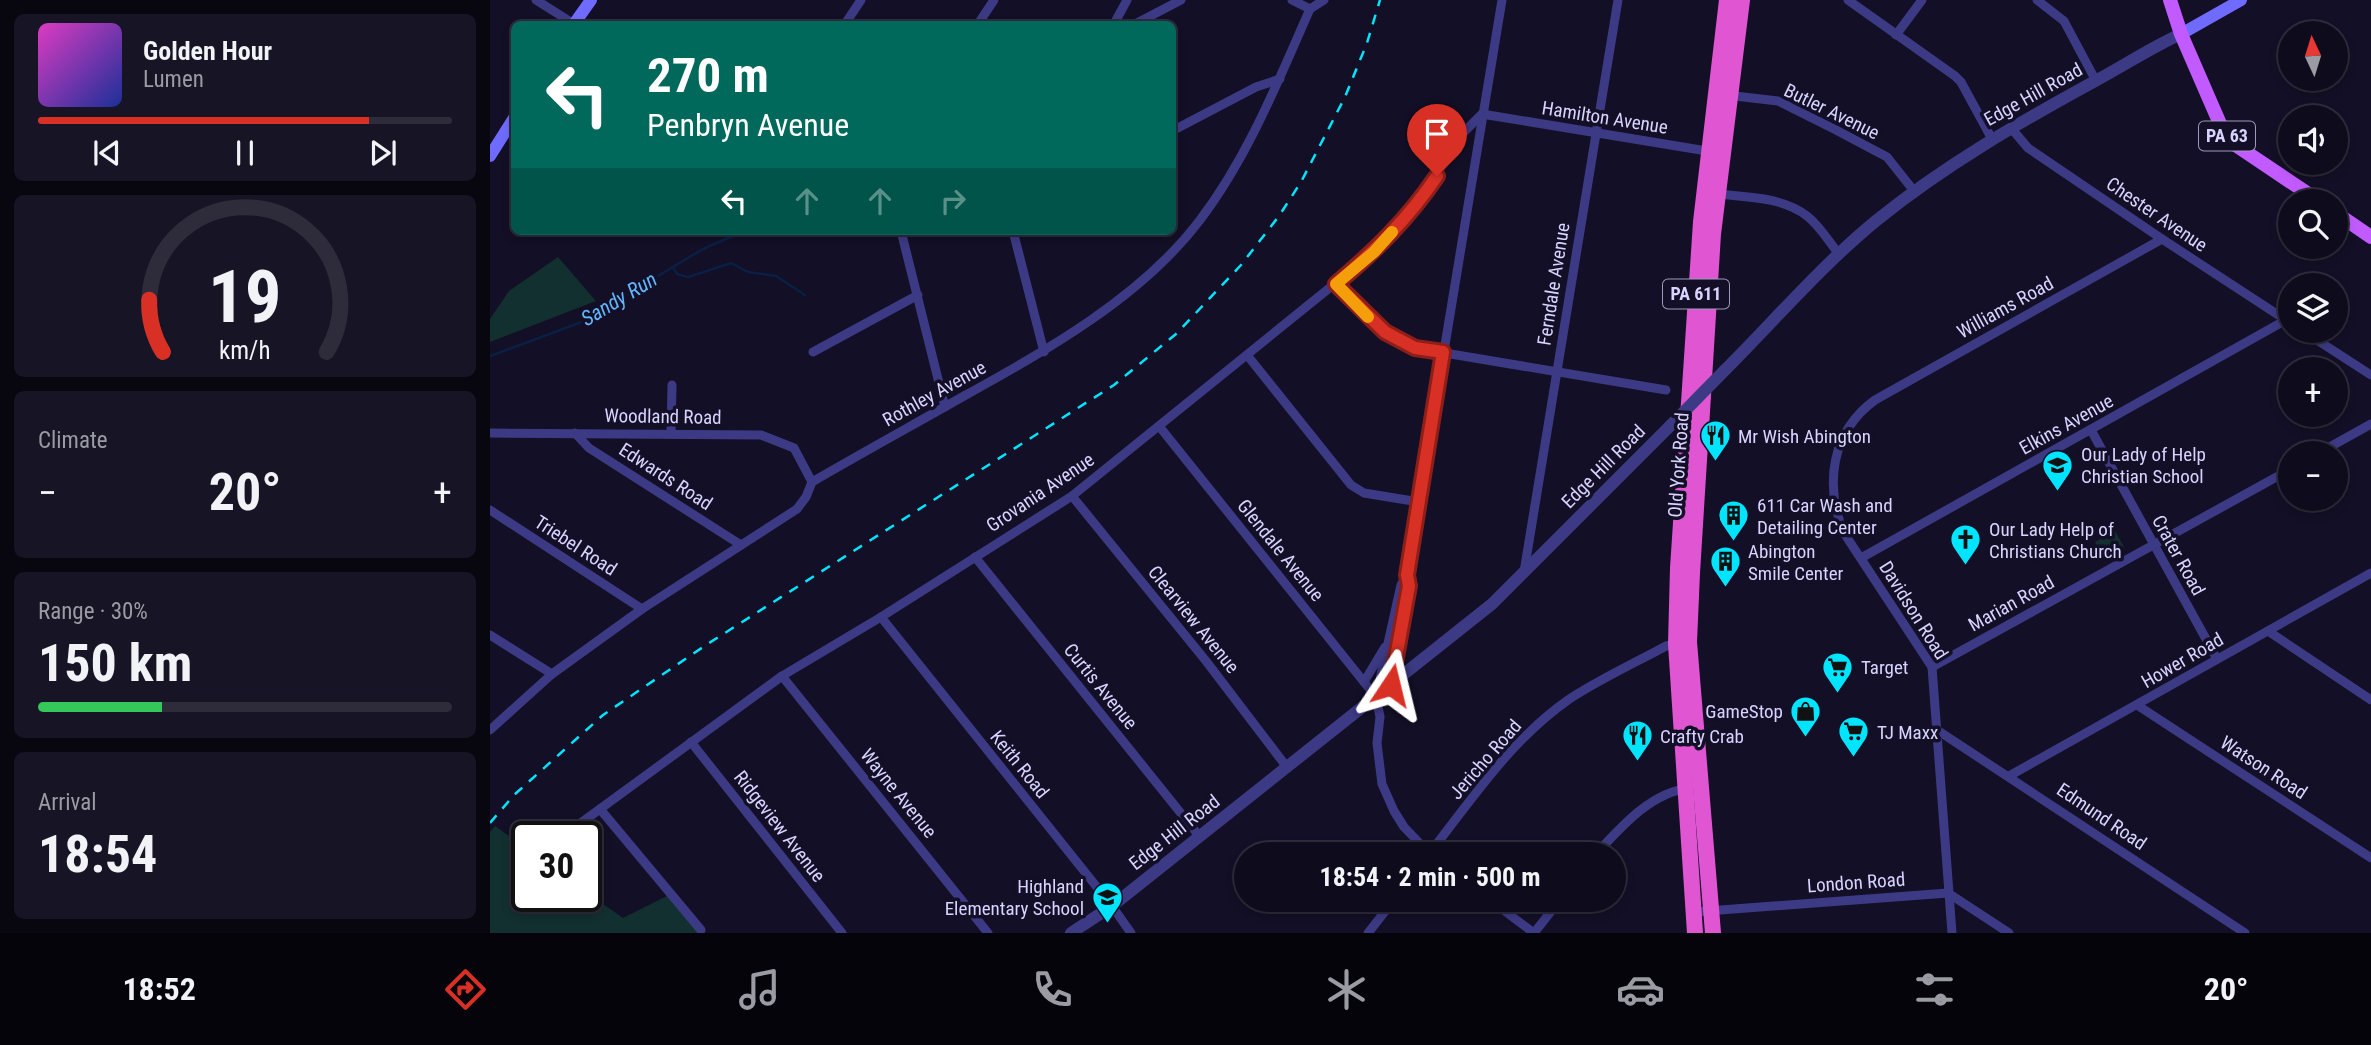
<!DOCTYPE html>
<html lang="en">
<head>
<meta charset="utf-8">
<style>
  body { margin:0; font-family:"Roboto Condensed",sans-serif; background:#171425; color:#f1f3f6; height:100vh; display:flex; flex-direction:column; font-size:26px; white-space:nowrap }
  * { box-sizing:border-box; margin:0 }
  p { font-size:23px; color:#9b9ba3 }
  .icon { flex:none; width:38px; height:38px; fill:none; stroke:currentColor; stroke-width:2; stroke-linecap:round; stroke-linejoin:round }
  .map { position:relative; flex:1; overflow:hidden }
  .side { display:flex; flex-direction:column; gap:14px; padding:14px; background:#08060f; width:490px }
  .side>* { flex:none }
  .top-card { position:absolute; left:21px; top:21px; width:665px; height:214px; border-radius:10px; box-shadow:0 4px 10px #0003,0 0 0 2px #2e2b3b; background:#00695c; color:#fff; overflow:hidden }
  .needle { width:46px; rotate:356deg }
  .fabs { position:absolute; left:1788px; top:21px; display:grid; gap:14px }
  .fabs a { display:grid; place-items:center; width:70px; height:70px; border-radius:50%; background:#0e0b1c; box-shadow:0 4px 10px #0003,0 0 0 2px #2e2b3b; font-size:35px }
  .speed { position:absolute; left:21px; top:821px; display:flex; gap:14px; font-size:35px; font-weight:700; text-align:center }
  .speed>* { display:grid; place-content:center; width:91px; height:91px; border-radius:50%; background:#0e0b1c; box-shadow:0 4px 10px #0003,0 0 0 2px #2e2b3b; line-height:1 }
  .speed .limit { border:4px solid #111; border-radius:10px; background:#fff; color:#111 }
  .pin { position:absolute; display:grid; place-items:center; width:60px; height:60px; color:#fff; margin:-72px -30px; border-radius:50% 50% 50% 0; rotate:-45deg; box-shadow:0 0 7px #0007 }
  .pin .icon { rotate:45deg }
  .me { position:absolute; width:77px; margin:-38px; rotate:10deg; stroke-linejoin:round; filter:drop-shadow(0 0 5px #0008) }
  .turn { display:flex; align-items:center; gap:24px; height:147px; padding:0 21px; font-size:32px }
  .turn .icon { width:91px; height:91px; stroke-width:2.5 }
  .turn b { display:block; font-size:49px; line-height:60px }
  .lanes { display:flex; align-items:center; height:66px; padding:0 21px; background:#0003; justify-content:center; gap:35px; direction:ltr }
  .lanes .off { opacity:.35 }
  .big { font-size:52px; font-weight:700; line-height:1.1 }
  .side .widget { flex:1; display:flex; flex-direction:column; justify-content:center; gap:10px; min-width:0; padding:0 24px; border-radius:10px; background:#171425 }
  .side .dial { align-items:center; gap:0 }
  .dial svg { height:182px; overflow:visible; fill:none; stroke:#2e2b3b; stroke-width:7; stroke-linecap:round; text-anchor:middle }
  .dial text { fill:#f1f3f6; stroke:none }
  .song { display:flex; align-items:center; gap:21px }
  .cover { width:84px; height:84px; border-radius:10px; background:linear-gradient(135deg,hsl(310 70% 55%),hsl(230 70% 35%)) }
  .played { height:7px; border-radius:4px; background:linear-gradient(90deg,#d93025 80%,#2e2b3b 80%) }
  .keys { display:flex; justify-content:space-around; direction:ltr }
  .heat { display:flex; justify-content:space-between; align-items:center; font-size:38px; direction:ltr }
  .charge { height:10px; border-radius:5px; background:linear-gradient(90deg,#34c759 30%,#2e2b3b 0) }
  .trip { position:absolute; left:744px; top:842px; width:392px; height:70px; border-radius:35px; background:#0e0b1c; box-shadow:0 4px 10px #0003,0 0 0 2px #2e2b3b; font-weight:700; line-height:70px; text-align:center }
  .dock { display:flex; height:112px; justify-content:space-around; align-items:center; background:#06040b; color:#9b9ba3 }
  .dock .icon { width:49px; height:49px }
  .dock .on { color:#d93025 }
  .dock b { font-size:32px; color:#f1f3f6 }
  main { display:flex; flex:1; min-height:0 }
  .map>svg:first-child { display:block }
</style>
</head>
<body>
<main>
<section class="side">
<div class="widget">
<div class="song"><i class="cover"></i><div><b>Golden Hour</b><p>Lumen</p></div></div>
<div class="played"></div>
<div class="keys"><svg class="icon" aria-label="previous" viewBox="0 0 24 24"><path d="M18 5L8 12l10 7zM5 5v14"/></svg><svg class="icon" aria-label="pause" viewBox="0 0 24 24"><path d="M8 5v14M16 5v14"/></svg><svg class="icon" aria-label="next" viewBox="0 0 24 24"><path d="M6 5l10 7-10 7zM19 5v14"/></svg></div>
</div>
<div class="widget dial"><svg viewBox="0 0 100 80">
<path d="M14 69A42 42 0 1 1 86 69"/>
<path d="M14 69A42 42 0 0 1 8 46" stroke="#d93025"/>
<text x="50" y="56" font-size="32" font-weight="700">19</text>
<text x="50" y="72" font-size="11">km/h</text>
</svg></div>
<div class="widget"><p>Climate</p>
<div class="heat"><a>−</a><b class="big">20°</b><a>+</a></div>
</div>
<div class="widget"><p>Range · 30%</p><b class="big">150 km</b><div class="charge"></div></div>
<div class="widget"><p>Arrival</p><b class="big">18:54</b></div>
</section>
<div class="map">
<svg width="1881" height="933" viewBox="0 0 1881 933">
  <rect width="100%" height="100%" fill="#130f26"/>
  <!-- green -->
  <g fill="#12302f">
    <polygon points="68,257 106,301 0,342 0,319 19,291"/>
    <polygon points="1625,531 1634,547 1614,558 1605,542"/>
    <polygon points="5,826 37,849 37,896 96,896 96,892 133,918 179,895 208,933 0,933 0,832"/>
  </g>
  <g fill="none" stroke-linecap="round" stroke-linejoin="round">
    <!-- stream -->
    <g stroke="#0a1f44" stroke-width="2.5">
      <polyline points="183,267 187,274 198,277 241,263 258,272 286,276 315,295"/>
      <polyline points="0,356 100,319 171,274 213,249 254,231"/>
    </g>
    <!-- minor -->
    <g stroke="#3d3a85" stroke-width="9">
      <polyline points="46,0 84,24"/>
      <polyline points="802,0 820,9 834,0"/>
      <polyline points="1358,0 1465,76 1471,82 1502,139"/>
      <polyline points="1547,0 1574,21 1606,81"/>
      <polyline points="355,24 371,0"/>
      <polyline points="488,24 504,0"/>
      <polyline points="624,24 637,0"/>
      <polyline points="645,24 691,0"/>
      <polyline points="1406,35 1432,0"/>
      <polyline points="1236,95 1288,101 1346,130 1397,157 1424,191"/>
      <polyline points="1521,128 1538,148 1672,239 1799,322"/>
      <polyline points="682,131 766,87 790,79"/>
      <path d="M 1227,194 C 1257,197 1293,197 1317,216 C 1330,226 1339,242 1349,254"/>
      <polyline points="411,231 455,407"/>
      <polyline points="523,231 554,352"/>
      <polyline points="846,284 895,333 925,348 1176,390"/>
      <polyline points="1813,331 1881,375"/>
      <polyline points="323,352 428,295"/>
      <polyline points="757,355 861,485 874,493 929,502"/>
      <polyline points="669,426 886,697"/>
      <polyline points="1601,430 1727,659"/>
      <polyline points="0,433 271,435 304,448 322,482"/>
      <polyline points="85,433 99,448 251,545"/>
      <polyline points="181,434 182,385"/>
      <polyline points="1829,453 1881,424"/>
      <polyline points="582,496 716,661 796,766"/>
      <polyline points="0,510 152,609"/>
      <polyline points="485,557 710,837"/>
      <polyline points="1371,558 1796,320"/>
      <polyline points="1034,572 1128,0"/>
      <polyline points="391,617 622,906 641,933"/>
      <polyline points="1778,631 1881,700"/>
      <polyline points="0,635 62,674"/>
      <polyline points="1442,667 1801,469"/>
      <polyline points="292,676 498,933"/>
      <polyline points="874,682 895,647"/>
      <polyline points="901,685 919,586 917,575"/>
      <polyline points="1647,705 1881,858"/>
      <path d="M 0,730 L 62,674 L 152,609 L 307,509 L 316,497 L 322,482 C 372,453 423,425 474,396 C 557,350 652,297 710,220 C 758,157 788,81 820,9"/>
      <polyline points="1447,730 1755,933"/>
      <polyline points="201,742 352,933"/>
      <polyline points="1519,776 1881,573"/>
      <polyline points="110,809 211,930"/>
      <polyline points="73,836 292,676 391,617 582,496 884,252 932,197 971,135 992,114 1223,152"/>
      <path d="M 939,854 C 982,799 1021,740 1078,700 C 1108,680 1145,663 1176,646 L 1190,643"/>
      <polyline points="940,854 914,827 904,811 892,784 890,768 887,743 890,717 886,697 911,585 917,575 1012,0"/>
      <path d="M 1106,854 C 1131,827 1161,792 1200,788"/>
      <polyline points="1000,900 1044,933"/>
      <polyline points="1204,912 1458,893 1519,933"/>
      <polyline points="878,933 904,900"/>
      <polyline points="1044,933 1070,900"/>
      <path d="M 1462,933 L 1442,667 L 1354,533 C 1334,485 1341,432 1385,400 L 1672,239"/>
    </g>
    <!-- tertiary -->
    <g stroke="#3d3a85" stroke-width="12">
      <path d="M 1235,370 C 1284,321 1333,264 1387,220 C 1455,165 1530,122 1607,80 C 1635,65 1662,47 1691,34"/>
      <polyline points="581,933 622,906 1002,604 1180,426"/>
    </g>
    <!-- secondary -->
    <g stroke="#6f6bff" stroke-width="12">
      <polyline points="84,24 101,0"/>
      <polyline points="1691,34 1751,0"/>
      <polyline points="0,156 24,118"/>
    </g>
    <!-- primary -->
    <g stroke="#c25bff" stroke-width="14">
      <polyline points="1680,0 1691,34 1734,133 1747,146 1829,201"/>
      <polyline points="1846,213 1881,237"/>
    </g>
    <!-- trunk -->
    <g stroke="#e055d1" stroke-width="16">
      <polyline points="1205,933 1186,644 1188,568 1211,222 1237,0"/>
      <polyline points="1223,933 1199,642 1202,573 1223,234 1252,0"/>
    </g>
    <!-- rail -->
    <polyline stroke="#00e5ff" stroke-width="2.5" stroke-dasharray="10 9" stroke-linecap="butt" points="0,823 24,795 113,715 216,645 624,385 686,334 751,265 789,216 811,182 855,97 877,43 890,0"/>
    <!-- tertiary-bridge -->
    <polyline stroke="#3d3a85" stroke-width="12" points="1180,426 1235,370"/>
  </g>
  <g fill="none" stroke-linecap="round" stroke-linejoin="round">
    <defs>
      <path id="route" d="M 901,685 L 919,586 L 917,575 L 953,352 L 925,348 L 895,332 L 846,284 C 885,251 918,219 947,176"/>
    </defs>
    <!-- route casing -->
    <use href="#route" stroke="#8d1f18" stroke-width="18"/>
    <!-- route -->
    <use href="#route" stroke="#d93025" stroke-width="12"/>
    <!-- slow -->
    <polyline stroke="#f59e0b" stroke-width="12" points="878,317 846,284 884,252 902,232"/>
  </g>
  <!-- icons -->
  <defs>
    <symbol id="restaurant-pin" viewBox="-11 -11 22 30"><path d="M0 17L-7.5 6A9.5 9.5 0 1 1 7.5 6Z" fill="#00e5ff" stroke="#130f26"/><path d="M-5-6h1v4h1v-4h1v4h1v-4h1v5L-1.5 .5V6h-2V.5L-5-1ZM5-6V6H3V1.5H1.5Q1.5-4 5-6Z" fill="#111"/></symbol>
    <symbol id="school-pin" viewBox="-11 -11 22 30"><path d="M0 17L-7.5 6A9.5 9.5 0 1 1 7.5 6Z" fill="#00e5ff" stroke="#130f26"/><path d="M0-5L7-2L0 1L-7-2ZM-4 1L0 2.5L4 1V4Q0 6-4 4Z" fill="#111"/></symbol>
    <symbol id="building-pin" viewBox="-11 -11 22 30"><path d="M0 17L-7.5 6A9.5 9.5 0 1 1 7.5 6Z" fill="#00e5ff" stroke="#130f26"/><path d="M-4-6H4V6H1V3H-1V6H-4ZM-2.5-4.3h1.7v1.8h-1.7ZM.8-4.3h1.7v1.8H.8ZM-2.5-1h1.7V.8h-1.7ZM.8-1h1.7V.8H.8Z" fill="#111"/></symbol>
    <symbol id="church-pin" viewBox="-11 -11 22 30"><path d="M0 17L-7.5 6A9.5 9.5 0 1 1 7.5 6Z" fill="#00e5ff" stroke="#130f26"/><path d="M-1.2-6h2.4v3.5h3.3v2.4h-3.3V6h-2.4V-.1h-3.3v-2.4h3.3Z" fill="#111"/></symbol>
    <symbol id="supermarket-pin" viewBox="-11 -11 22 30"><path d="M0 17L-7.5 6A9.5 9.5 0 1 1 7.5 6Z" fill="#00e5ff" stroke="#130f26"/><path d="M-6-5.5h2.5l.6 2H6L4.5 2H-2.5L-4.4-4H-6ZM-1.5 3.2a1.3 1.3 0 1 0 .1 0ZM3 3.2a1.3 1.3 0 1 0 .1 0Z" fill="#111"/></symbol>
    <symbol id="shop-pin" viewBox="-11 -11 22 30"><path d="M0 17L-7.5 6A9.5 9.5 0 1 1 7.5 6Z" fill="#00e5ff" stroke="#130f26"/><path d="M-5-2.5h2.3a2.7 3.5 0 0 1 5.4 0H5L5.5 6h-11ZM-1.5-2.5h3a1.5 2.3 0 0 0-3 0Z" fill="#111"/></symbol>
  </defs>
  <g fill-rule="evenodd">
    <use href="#restaurant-pin" x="1208" y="418" width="35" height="47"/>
    <use href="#school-pin" x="1550" y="448" width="35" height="47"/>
    <use href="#building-pin" x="1226" y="498" width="35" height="47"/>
    <use href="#church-pin" x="1458" y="522" width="35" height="47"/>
    <use href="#building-pin" x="1218" y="544" width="35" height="47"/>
    <use href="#supermarket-pin" x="1330" y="650" width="35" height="47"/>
    <use href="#shop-pin" x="1298" y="694" width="35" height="47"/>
    <use href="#supermarket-pin" x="1346" y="714" width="35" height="47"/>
    <use href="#restaurant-pin" x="1130" y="718" width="35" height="47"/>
    <use href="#school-pin" x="600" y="880" width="35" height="47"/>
  </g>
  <g text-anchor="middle" stroke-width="7" stroke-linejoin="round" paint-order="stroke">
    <!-- shield labels -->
    <g fill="#130f26" stroke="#9e99be" stroke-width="2">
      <rect x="1709" y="121.5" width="56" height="29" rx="5"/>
      <rect x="1173" y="279.5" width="66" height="29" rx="5"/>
    </g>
    <g font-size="18" font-weight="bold" fill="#d9d4ff">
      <text x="1737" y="142">PA 63</text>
      <text x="1206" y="300">PA 611</text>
    </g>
    <!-- street labels -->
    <g font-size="19" fill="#d9d4ff" stroke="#130f26">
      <text transform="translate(1543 94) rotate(-29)" y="7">Edge Hill Road</text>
      <text transform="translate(1342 111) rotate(26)" y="7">Butler Avenue</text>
      <text transform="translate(1115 117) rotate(9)" y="7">Hamilton Avenue</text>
      <text transform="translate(1667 214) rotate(34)" y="7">Chester Avenue</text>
      <text transform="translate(1063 284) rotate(-81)" y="7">Ferndale Avenue</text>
      <text transform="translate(1515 307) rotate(-29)" y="7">Williams Road</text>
      <text transform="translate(444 393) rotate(-29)" y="7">Rothley Avenue</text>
      <text transform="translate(173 416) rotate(1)" y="7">Woodland Road</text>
      <text transform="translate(1576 424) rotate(-29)" y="7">Elkins Avenue</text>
      <text transform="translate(1188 465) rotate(-86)" y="7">Old York Road</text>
      <text transform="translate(1113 466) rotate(-45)" y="7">Edge Hill Road</text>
      <text transform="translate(176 476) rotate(33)" y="7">Edwards Road</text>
      <text transform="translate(550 492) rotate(-34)" y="7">Grovania Avenue</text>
      <text transform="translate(86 545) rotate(33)" y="7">Triebel Road</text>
      <text transform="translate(791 550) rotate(51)" y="7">Glendale Avenue</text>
      <text transform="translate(1689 555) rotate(61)" y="7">Crater Road</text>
      <text transform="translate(1521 603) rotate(-29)" y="7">Marian Road</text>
      <text transform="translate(1424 610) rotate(58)" y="7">Davidson Road</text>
      <text transform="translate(704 619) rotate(51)" y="7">Clearview Avenue</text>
      <text transform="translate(1692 660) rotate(-30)" y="7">Hower Road</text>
      <text transform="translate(611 686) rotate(51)" y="7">Curtis Avenue</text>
      <text transform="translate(995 759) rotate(-49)" y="7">Jericho Road</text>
      <text transform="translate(530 764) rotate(51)" y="7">Keith Road</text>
      <text transform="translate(1774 767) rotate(33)" y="7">Watson Road</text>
      <text transform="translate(409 793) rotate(51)" y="7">Wayne Avenue</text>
      <text transform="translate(1612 816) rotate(34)" y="7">Edmund Road</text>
      <text transform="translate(290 826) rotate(52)" y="7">Ridgeview Avenue</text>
      <text transform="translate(684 832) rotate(-38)" y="7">Edge Hill Road</text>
      <text transform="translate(1366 882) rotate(-4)" y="7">London Road</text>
    </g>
    <!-- poi labels -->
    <g font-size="19" fill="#d9d4ff" stroke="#130f26" text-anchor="start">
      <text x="1248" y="443">Mr Wish Abington</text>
      <text x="1591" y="461">Our Lady of Help<tspan x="1591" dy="22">Christian School</tspan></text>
      <text x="1267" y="512">611 Car Wash and<tspan x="1267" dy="22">Detailing Center</tspan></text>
      <text x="1499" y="536">Our Lady Help of<tspan x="1499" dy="22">Christians Church</tspan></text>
      <text x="1258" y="558">Abington<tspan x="1258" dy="22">Smile Center</tspan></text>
      <text x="1371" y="674">Target</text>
      <text x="1293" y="718" text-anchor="end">GameStop</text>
      <text x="1387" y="739">TJ Maxx</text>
      <text x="1170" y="743">Crafty Crab</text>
      <text x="594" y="893" text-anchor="end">Highland<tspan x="594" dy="22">Elementary School</tspan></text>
    </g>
    <!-- water labels -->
    <g font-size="21" font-style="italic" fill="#62b6ff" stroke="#130f26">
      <text transform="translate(129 299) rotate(-31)" y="7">Sandy Run</text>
    </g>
  </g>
</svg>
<div class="fabs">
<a><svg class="needle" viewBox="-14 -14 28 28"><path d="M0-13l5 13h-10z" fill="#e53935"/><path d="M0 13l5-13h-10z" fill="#9b9ba3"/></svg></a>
<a><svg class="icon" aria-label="sound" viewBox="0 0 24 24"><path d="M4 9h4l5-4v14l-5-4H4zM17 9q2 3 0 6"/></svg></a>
<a><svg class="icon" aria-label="search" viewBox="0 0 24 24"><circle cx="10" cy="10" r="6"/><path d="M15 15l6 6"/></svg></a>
<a><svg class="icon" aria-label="layers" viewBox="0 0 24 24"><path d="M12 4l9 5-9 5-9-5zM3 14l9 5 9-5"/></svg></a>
<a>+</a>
<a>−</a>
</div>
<div class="speed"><div class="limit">30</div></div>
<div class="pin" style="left:947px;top:176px;background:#d93025"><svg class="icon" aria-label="arrive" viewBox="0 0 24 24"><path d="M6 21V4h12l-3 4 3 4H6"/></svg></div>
<svg class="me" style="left:901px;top:685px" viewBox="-20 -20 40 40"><path d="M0-17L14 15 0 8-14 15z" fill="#d93025" stroke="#fff" stroke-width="4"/></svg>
<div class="trip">18:54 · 2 min · 500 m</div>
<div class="top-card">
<div class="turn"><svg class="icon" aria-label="left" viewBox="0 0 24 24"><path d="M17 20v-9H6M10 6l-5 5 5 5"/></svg><div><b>270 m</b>Penbryn Avenue</div></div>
<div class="lanes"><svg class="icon" aria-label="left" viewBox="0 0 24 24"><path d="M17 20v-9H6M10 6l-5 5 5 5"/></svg><svg class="icon off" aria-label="ahead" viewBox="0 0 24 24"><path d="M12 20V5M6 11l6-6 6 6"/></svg><svg class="icon off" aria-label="ahead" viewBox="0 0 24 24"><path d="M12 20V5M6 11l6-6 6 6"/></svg><svg class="icon off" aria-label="right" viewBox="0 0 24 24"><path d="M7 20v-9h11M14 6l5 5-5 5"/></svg></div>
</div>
</div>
</main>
<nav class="dock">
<b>18:52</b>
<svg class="icon on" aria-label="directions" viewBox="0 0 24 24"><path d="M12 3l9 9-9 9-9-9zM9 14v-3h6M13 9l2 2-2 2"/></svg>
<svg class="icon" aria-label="music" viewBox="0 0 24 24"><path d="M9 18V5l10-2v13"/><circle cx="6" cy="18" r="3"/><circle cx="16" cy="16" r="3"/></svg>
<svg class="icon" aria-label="phone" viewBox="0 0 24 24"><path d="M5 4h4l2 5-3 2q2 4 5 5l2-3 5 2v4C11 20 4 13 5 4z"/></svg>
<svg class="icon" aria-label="climate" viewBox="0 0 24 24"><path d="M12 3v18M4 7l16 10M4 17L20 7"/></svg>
<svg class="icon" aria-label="car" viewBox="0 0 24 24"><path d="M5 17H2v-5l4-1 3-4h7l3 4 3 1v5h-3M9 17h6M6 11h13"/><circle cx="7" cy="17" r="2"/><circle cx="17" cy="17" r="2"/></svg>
<svg class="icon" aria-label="filters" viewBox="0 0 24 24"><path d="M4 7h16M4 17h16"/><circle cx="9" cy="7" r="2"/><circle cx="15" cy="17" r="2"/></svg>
<b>20°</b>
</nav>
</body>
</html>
